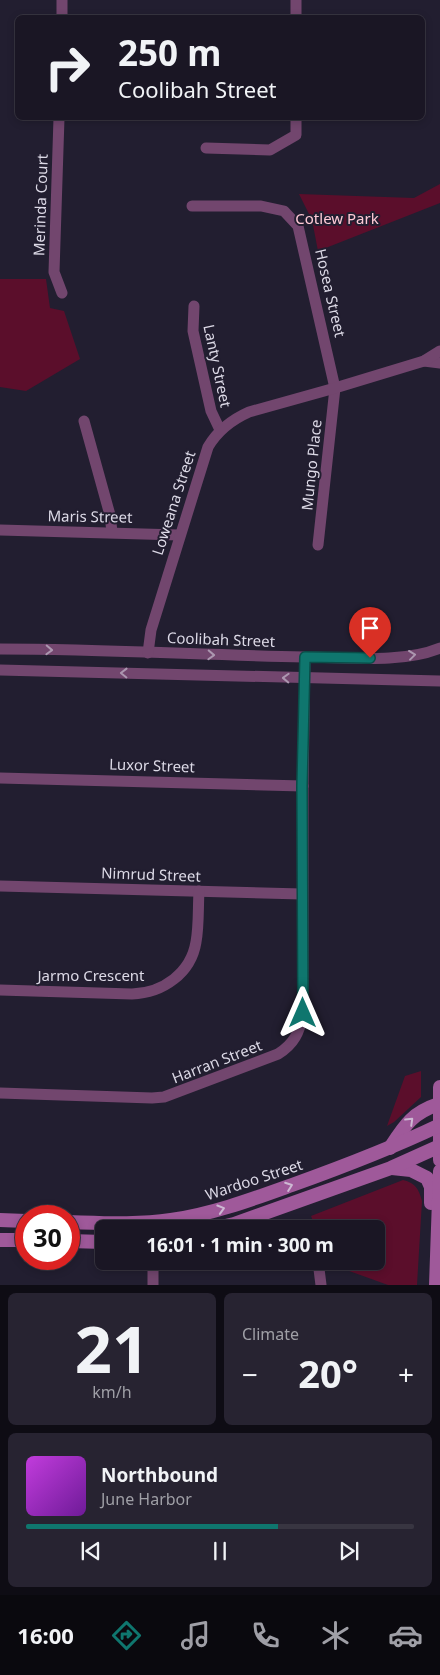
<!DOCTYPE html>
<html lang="en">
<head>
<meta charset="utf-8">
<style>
  body { margin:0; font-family:"Noto Sans",sans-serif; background:#272331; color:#f1f3f6; height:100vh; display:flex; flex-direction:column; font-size:19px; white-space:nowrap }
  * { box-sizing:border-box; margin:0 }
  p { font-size:16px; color:#9f9fa6 }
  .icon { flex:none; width:28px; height:28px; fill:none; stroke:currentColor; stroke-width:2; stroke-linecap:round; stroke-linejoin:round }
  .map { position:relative; height:1285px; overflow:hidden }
  .side { display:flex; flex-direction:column; gap:8px; padding:8px; background:#0e0c14; flex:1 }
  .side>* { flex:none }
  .banner { position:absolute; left:15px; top:15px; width:410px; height:105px; border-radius:8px; box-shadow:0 2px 8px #0003,0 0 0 1px #383541; background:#1a1624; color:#f1f3f6; overflow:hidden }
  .speed { position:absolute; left:15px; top:1205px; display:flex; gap:10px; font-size:25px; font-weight:700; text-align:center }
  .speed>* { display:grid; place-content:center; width:65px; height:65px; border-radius:50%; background:#1a1624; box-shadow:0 2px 8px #0003,0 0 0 1px #383541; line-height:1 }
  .speed .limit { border:8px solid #d22; background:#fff; color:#111 }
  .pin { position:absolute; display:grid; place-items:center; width:42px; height:42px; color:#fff; margin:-51px -21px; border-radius:50% 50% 50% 0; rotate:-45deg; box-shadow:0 0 5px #0007 }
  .pin .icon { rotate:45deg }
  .me { position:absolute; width:55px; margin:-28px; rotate:0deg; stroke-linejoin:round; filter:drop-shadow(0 0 4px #0008) }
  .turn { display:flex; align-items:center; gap:18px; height:105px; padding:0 20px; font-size:22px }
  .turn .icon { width:65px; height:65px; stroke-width:2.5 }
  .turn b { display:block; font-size:35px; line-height:42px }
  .big { font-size:38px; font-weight:700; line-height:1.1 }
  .side .card { flex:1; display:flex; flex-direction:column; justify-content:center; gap:8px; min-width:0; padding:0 18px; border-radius:8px; background:#272331 }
  .side .dial { align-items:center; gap:0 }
  .dial b { font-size:65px; line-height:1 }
  .song { display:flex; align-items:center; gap:15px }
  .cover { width:60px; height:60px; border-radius:8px; background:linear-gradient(135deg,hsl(290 70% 55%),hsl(280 70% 35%)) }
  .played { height:5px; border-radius:2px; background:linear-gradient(90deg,#0f766e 65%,#383541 65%) }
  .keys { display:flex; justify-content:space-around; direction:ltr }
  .heat { display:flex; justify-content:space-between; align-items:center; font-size:28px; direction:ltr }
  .side .tiles { flex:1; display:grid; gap:8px; grid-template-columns:1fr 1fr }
  .card:last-child { grid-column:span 2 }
  .trip { position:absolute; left:95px; top:1220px; width:290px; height:50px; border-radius:8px; background:#1a1624; box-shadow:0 2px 8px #0003,0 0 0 1px #383541; font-weight:700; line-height:50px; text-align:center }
  .menu { display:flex; height:80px; justify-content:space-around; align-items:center; background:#0a090e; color:#9f9fa6 }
  .menu .icon { width:35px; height:35px }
  .menu .active { color:#0f766e }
  .menu b { font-size:22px; color:#f1f3f6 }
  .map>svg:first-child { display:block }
</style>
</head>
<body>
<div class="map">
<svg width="440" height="1285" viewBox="0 0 440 1285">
  <rect width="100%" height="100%" fill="#221e30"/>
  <!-- green -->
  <g fill="#5b0e2b">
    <polygon points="440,184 440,203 318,251 312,220 299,194 414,198"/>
    <polygon points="0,279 46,279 50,308 64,311 80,359 26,391 0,387"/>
    <polygon points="421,1071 421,1097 394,1122 387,1126 405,1076"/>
    <path d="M 403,1180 C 416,1183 419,1190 422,1201 L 417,1285 L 388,1285 L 327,1263 L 327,1261 L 376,1261 L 376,1229 L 316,1229 L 311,1216 Z"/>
  </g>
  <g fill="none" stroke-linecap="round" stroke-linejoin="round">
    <!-- minor -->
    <g stroke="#72466e" stroke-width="11">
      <polyline points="296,0 296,18"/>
      <polyline points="62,18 62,0"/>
      <polyline points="59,118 54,272 62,293"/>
      <polyline points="206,148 270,150 296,135 296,118"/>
      <polyline points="192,206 261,206 284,211 298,226 335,388 318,545"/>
      <polyline points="194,306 193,331 211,411 220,430"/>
      <polyline points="424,361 440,363"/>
      <polyline points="84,421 110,515 112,532"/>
      <polyline points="0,530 179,535"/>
      <path d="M 0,649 C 101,649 203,655 304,657 C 346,657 401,664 440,648"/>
      <path d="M 148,653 L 151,630 L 208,447 C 218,430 231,420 249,412 L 335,388 L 424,361 L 440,351"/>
      <polyline points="0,670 440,681"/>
      <polyline points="0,778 303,786"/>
      <polyline points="0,886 302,894"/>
      <path d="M 0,990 L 132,994 C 163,993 191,973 196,942 C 199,926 198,908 199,891"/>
      <path d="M 0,1093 L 152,1098 L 164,1097 L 278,1054 C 294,1044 300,1032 303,1013 L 303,786 L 305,657"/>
      <polyline points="318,1261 321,1285"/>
      <polyline points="153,1285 153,1261"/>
    </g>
    <!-- secondary -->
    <g stroke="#9f599a" stroke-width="14">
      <polyline points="440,1087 440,1160"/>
      <path d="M 390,1148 C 405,1125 412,1113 439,1104"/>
      <polyline points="392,1168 411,1170 427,1178 431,1187 431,1203"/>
      <polyline points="0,1220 26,1221"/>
      <path d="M 69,1222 C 103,1223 138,1225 171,1220 C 213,1214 253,1199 292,1185 C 342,1167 392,1148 440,1125"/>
      <polyline points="213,1229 234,1224 391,1168 440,1146"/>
      <polyline points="0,1240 26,1240"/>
      <polyline points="69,1241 104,1242"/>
      <polyline points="436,1285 440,1171"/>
    </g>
  </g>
  <!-- one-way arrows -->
  <defs><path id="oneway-chevron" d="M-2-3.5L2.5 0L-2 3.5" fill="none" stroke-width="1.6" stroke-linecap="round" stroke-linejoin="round" transform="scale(1.25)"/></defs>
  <g stroke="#ac97b0">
    <use href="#oneway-chevron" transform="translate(49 650) rotate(2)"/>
    <use href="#oneway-chevron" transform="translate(211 655) rotate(2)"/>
    <use href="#oneway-chevron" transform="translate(412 655) rotate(-7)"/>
    <use href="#oneway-chevron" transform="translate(124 673) rotate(-179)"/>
    <use href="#oneway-chevron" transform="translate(286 678) rotate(-178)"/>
  </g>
  <g stroke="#cdb9d3">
    <use href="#oneway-chevron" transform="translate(410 1121) rotate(-44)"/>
    <use href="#oneway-chevron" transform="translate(289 1186) rotate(-20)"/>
    <use href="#oneway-chevron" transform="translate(221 1209) rotate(-17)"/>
  </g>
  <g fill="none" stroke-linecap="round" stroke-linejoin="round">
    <defs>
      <polyline id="route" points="303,1013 302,786 305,657 370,658"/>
    </defs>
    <!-- route casing -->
    <use href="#route" stroke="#0a4d48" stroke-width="12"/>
    <!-- route -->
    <use href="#route" stroke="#0f766e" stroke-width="9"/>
  </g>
  <g text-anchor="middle" stroke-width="4" stroke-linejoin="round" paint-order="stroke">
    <!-- street labels -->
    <g font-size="15" fill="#dcd9e6" stroke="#221e30">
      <text transform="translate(41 205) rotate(-88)" y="5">Merinda Court</text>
      <text transform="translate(330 293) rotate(77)" y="5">Hosea Street</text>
      <text transform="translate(217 366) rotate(78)" y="5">Lanty Street</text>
      <text transform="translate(312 465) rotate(-84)" y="5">Mungo Place</text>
      <text transform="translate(174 503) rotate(-72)" y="5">Loweana Street</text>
      <text transform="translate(90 517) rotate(1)" y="5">Maris Street</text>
      <text transform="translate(221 640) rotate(2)" y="5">Coolibah Street</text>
      <text transform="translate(152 766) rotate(2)" y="5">Luxor Street</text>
      <text transform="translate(151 875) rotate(2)" y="5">Nimrud Street</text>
      <text x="91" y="981">Jarmo Crescent</text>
      <text transform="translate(217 1062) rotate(-21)" y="5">Harran Street</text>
      <text transform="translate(254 1180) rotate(-18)" y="5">Wardoo Street</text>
    </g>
    <!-- park labels -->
    <g font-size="15" fill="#ffcad6" stroke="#221e30">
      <text x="337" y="224">Cotlew Park</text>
    </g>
  </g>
</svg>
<div class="speed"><div class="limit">30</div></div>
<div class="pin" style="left:370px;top:658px;background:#d93025"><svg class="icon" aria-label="arrive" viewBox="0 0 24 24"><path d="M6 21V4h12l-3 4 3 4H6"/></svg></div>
<svg class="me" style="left:303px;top:1013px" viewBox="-20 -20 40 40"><path d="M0-17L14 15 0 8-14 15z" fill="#0f766e" stroke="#fff" stroke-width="4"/></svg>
<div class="trip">16:01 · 1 min · 300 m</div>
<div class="banner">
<div class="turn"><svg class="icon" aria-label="right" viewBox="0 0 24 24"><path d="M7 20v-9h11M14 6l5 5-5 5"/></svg><div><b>250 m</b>Coolibah Street</div></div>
</div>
</div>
<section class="side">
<div class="tiles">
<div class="card dial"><b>21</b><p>km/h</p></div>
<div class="card"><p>Climate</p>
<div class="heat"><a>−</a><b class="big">20°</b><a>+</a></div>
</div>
<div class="card">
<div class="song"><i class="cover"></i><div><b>Northbound</b><p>June Harbor</p></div></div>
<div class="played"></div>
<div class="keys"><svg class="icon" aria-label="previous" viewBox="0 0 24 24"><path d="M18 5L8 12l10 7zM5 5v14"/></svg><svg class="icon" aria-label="pause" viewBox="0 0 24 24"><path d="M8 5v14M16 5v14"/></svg><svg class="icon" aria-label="next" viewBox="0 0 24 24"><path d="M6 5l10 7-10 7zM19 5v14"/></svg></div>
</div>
</div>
</section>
<nav class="menu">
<b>16:00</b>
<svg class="icon active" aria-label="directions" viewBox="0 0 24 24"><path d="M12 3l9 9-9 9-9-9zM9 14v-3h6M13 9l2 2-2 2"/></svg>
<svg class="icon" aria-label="music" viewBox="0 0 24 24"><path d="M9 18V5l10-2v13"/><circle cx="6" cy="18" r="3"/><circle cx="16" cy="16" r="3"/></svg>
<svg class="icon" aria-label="phone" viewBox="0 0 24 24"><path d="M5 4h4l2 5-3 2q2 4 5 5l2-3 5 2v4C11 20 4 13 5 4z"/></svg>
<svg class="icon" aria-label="climate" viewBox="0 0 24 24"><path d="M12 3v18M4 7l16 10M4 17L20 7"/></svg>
<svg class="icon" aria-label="car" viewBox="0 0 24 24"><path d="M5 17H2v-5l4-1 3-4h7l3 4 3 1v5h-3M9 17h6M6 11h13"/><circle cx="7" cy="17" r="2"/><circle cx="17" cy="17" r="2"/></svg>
</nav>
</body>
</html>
